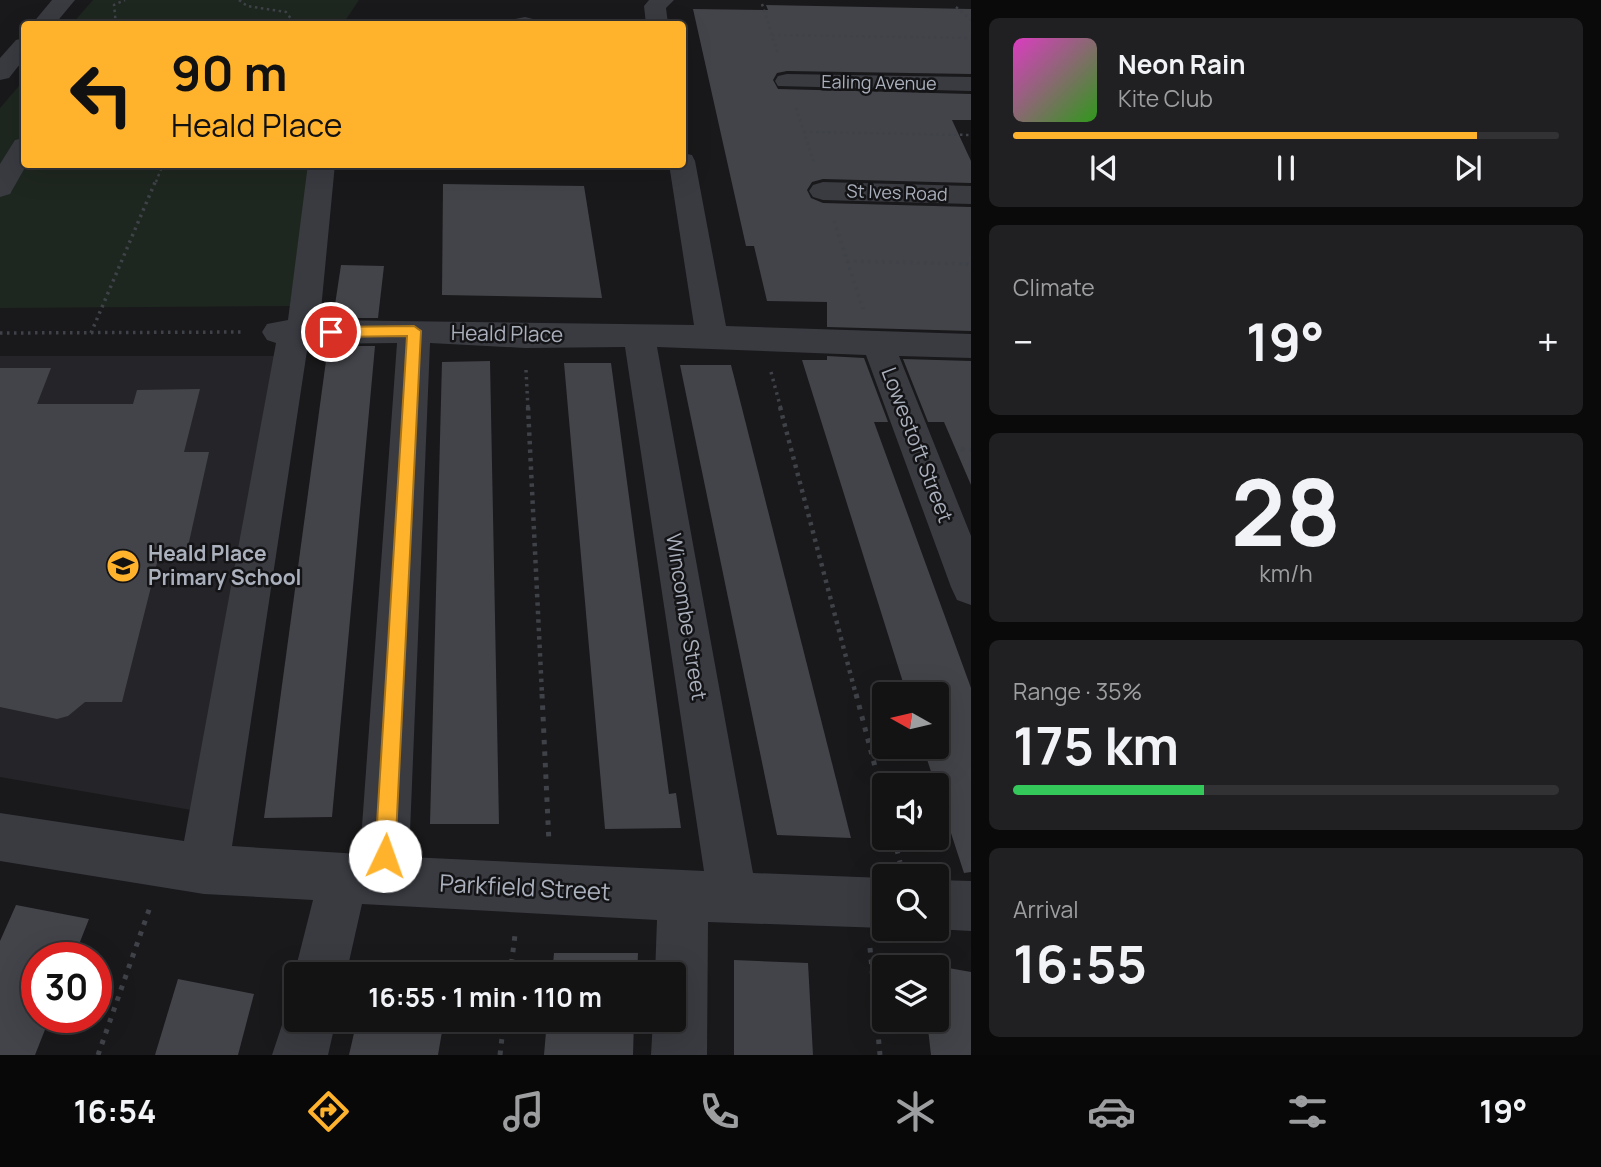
<!DOCTYPE html>
<html lang="en">
<head>
<meta charset="utf-8">
<style>
  body { margin:0; font-family:Manrope,sans-serif; background:#202022; color:#f1f3f6; height:100vh; display:flex; flex-direction:column; font-size:26px; white-space:nowrap }
  * { box-sizing:border-box; margin:0 }
  p { font-size:23px; color:#9d9ea0 }
  .icon { flex:none; width:38px; height:38px; fill:none; stroke:currentColor; stroke-width:2; stroke-linecap:round; stroke-linejoin:round }
  .map { position:relative; flex:1; overflow:hidden }
  .panel { display:flex; flex-direction:column; gap:18px; padding:18px; background:#0a0a0b; width:630px }
  .panel>* { flex:none }
  .top-card { position:absolute; left:21px; top:21px; width:665px; height:147px; border-radius:7px; box-shadow:0 7px 28px #0002,0 0 0 2px #323234; background:#ffb32d; color:#111; overflow:hidden }
  .needle { width:46px; rotate:278deg }
  .fabs { position:absolute; left:872px; top:682px; display:grid; gap:14px }
  .fabs a { display:grid; place-items:center; width:77px; height:77px; border-radius:7px; background:#131314; box-shadow:0 7px 28px #0002,0 0 0 2px #323234; font-size:35px }
  .speed { position:absolute; left:21px; top:942px; display:flex; gap:14px; font-size:35px; font-weight:700; text-align:center }
  .speed>* { display:grid; place-content:center; width:91px; height:91px; border-radius:50%; background:#131314; box-shadow:0 7px 28px #0002,0 0 0 2px #323234; line-height:1 }
  .speed .limit { border:10px solid #d22; background:#fff; color:#111 }
  .pin { position:absolute; display:grid; place-items:center; width:60px; height:60px; color:#fff; margin:-30px; border:4px solid #fff; border-radius:50%; box-shadow:0 2px 7px #0007 }
  .me { position:absolute; width:77px; margin:-38px; rotate:3deg; stroke-linejoin:round; filter:drop-shadow(0 0 5px #0008) }
  .turn { display:flex; align-items:center; gap:24px; height:147px; padding:0 35px; font-size:32px }
  .turn .icon { width:91px; height:91px; stroke-width:2.5 }
  .turn b { display:block; font-size:49px; line-height:60px }
  .big { font-size:52px; font-weight:700; line-height:1.1 }
  .panel .widget { flex:1; display:flex; flex-direction:column; justify-content:center; gap:10px; min-width:0; padding:0 24px; border-radius:10px; background:#202022 }
  .panel .dial { align-items:center; gap:0 }
  .dial b { font-size:91px; line-height:1 }
  .song { display:flex; align-items:center; gap:21px }
  .cover { width:84px; height:84px; border-radius:10px; background:linear-gradient(135deg,hsl(310 70% 55%),hsl(110 70% 35%)) }
  .played { height:7px; border-radius:4px; background:linear-gradient(90deg,#ffb32d 85%,#323234 85%) }
  .keys { display:flex; justify-content:space-around; direction:ltr }
  .heat { display:flex; justify-content:space-between; align-items:center; font-size:38px; direction:ltr }
  .charge { height:10px; border-radius:5px; background:linear-gradient(90deg,#34c759 35%,#323234 0) }
  .trip { position:absolute; left:284px; top:962px; width:402px; height:70px; border-radius:7px; background:#131314; box-shadow:0 7px 28px #0002,0 0 0 2px #323234; font-weight:700; line-height:70px; text-align:center }
  .menu { display:flex; height:112px; justify-content:space-around; align-items:center; background:#080808; color:#9d9ea0 }
  .menu .icon { width:49px; height:49px }
  .menu .active { color:#ffb32d }
  .menu b { font-size:32px; color:#f1f3f6 }
  main { display:flex; flex:1; min-height:0 }
  .map>svg:first-child { display:block }
</style>
</head>
<body>
<main>
<div class="map">
<svg width="971" height="1055" viewBox="0 0 971 1055">
  <rect width="100%" height="100%" fill="#19191b"/>
  <!-- built -->
  <polygon fill="#252529" points="0,356 283,356 203,812 0,777"/>
  <!-- green -->
  <g fill="#1e271f">
    <polygon points="93,0 359,0 343,24 72,24"/>
    <polygon points="24,80 24,164 309,165 290,306 0,308 0,108"/>
  </g>
  <!-- building -->
  <g fill="#434449">
    <polygon points="766,5 971,9 971,74 787,71 777,73 773,80 778,89 971,94 971,120 952,120 971,161 971,183 823,179 812,182 807,190 811,198 823,203 971,207 971,331 827,327 827,302 767,301 754,246 746,246 693,9 768,10"/>
    <polygon points="443,184 584,186 602,298 442,295"/>
    <polygon points="341,265 384,266 378,318 333,318"/>
    <polygon points="328,346 375,346 332,817 264,818"/>
    <polygon points="827,356 864,358 888,422 874,422 971,688 971,872 964,873 923,747 936,747 936,695 907,695 802,360 827,360"/>
    <polygon points="903,359 971,361 971,485 944,422 928,422"/>
    <polygon points="490,361 499,824 430,824 442,362"/>
    <polygon points="564,363 611,363 669,794 676,793 681,828 605,829"/>
    <polygon points="680,365 731,365 851,838 777,835"/>
    <polygon points="0,368 51,368 37,404 133,404 137,390 200,389 184,452 209,452 187,551 160,551 122,702 85,702 68,716 57,719 0,707"/>
    <polygon points="16,905 89,919 74,957 37,957 37,1017 50,1017 35,1055 0,1055 0,941"/>
    <polygon points="554,953 638,953 637,975 552,975"/>
    <polygon points="734,960 808,963 813,1055 734,1055"/>
    <polygon points="920,963 971,972 971,1055 931,1055 927,1020 936,1020 936,968 920,968"/>
    <polygon points="178,979 254,994 238,1055 155,1055"/>
    <polygon points="357,1020 444,1020 438,1055 349,1055"/>
    <polygon points="547,1020 634,1020 633,1055 544,1055"/>
  </g>
  <g fill="none" stroke-linecap="round" stroke-linejoin="round">
    <!-- path-far3 -->
    <g stroke="#3f4248" stroke-width="2.5" stroke-dasharray="2.5 3.5" stroke-linecap="butt">
      <polyline points="239,0 247,6 286,12 292,20 290,24"/>
      <polyline points="762,4 778,54"/>
      <polyline points="956,7 971,20"/>
      <polyline points="116,24 114,5 125,0"/>
      <polyline points="772,35 971,38"/>
      <polyline points="796,108 814,163"/>
      <polyline points="804,132 971,135"/>
      <polyline points="156,182 163,164"/>
    </g>
    <!-- path-far2 -->
    <g stroke="#3f4248" stroke-width="3.5" stroke-dasharray="2.5 4.5" stroke-linecap="butt">
      <polyline points="834,221 863,309"/>
      <polyline points="847,261 971,264"/>
      <polyline points="0,333 244,332"/>
      <polyline points="91,333 156,180"/>
      <polyline points="526,370 528,409"/>
      <polyline points="771,372 781,409"/>
    </g>
    <!-- path-far1 -->
    <g stroke="#3f4248" stroke-width="4.5" stroke-dasharray="3.5 5" stroke-linecap="butt">
      <polyline points="528,407 542,695"/>
      <polyline points="780,407 856,695"/>
      <polyline points="961,449 971,450"/>
    </g>
    <!-- path -->
    <g stroke="#3f4248" stroke-width="5" stroke-dasharray="4.5 7" stroke-linecap="butt">
      <polyline points="542,694 549,843"/>
      <polyline points="856,694 884,801"/>
      <polyline points="894,838 900,862"/>
      <polyline points="870,948 880,1055"/>
      <polyline points="510,975 515,935"/>
      <polyline points="98,1055 150,907"/>
      <polyline points="500,1055 504,1020"/>
    </g>
    <!-- minor -->
    <g fill="#393b41" fill-rule="evenodd">
      <polygon points="52,0 75,0 55,24 32,24"/>
      <polygon points="649,0 674,0 666,8 668,24 646,24 644,6"/>
      <polygon points="525,17 533,19 536,24 512,24 515,19"/>
      <polygon points="24,38 24,59 9,78 0,80 0,58 16,40"/>
      <polygon points="787,74 971,77 971,91 778,86 775,81 778,76"/>
      <polygon points="24,138 24,164 27,164 10,194 0,197 0,164 15,140"/>
      <path d="M 682,153 L 692,155 L 695,161 L 726,326 L 971,334 L 971,358 L 899,356 L 971,536 L 971,605 L 957,600 L 951,587 L 866,355 L 657,347 L 753,873 L 884,878 L 884,928 L 708,922 L 707,1055 L 651,1055 L 653,1020 L 674,1020 L 674,975 L 655,975 L 657,920 L 362,904 L 346,975 L 296,975 L 296,980 L 294,975 L 313,900 L 204,894 L 0,861 L 0,813 L 184,841 L 276,343 L 267,340 L 262,332 L 267,324 L 288,320 L 308,164 L 335,164 L 320,320 L 694,325 L 669,164 L 682,164 ZM 397,343 L 360,854 L 232,846 L 308,344 ZM 430,343 L 525,348 L 625,347 L 704,871 L 409,857 Z"/>
      <polygon points="823,182 971,186 971,204 823,200 813,197 809,191 813,185"/>
      <polygon points="936,880 971,881 971,931 934,929 936,929"/>
      <polygon points="296,998 296,1020 336,1020 328,1055 272,1055 290,1001"/>
    </g>
  </g>
  <!-- route -->
  <polygon fill="#ffb32d" stroke="#a6741d" stroke-width="2" points="414,326 421,331 395,856 392,863 385,866 378,863 375,856 407,336 331,337 324,332 331,327"/>
  <!-- icons -->
  <defs>
    <symbol id="school-disc" viewBox="-11 -11 22 22"><circle r="9.5" fill="#ffb32d" stroke="#141417"/><path d="M0-5L7-2L0 1L-7-2ZM-4 1L0 2.5L4 1V4Q0 6-4 4Z" fill="#111"/></symbol>
  </defs>
  <g fill-rule="evenodd">
    <use href="#school-disc" x="104" y="547" width="38" height="38"/>
  </g>
  <g text-anchor="middle" stroke-width="5" stroke-linejoin="round" paint-order="stroke">
    <!-- far-street labels -->
    <g font-size="18" fill="#aab0bc" stroke="#141417">
      <text transform="translate(879 83) rotate(1)" y="6">Ealing Avenue</text>
      <text transform="translate(897 193) rotate(2)" y="6">St Ives Road</text>
    </g>
    <!-- street labels -->
    <g font-size="21" fill="#aab0bc" stroke="#141417">
      <text transform="translate(507 334) rotate(1)" y="7">Heald Place</text>
      <text transform="translate(917 445) rotate(69)" y="7">Lowestoft Street</text>
      <text transform="translate(686 617) rotate(81)" y="7">Wincombe Street</text>
    </g>
    <!-- poi labels -->
    <g font-size="21" font-weight="bold" fill="#aab0bc" stroke="#141417" text-anchor="start">
      <text x="148" y="561">Heald Place<tspan x="148" dy="24">Primary School</tspan></text>
    </g>
    <!-- near-street labels -->
    <g font-size="24" fill="#aab0bc" stroke="#141417">
      <text transform="translate(525 888) rotate(3)" y="8">Parkfield Street</text>
    </g>
  </g>
</svg>
<div class="fabs">
<a><svg class="needle" viewBox="-14 -14 28 28"><path d="M0-13l5 13h-10z" fill="#e53935"/><path d="M0 13l5-13h-10z" fill="#9d9ea0"/></svg></a>
<a><svg class="icon" aria-label="sound" viewBox="0 0 24 24"><path d="M4 9h4l5-4v14l-5-4H4zM17 9q2 3 0 6"/></svg></a>
<a><svg class="icon" aria-label="search" viewBox="0 0 24 24"><circle cx="10" cy="10" r="6"/><path d="M15 15l6 6"/></svg></a>
<a><svg class="icon" aria-label="layers" viewBox="0 0 24 24"><path d="M12 4l9 5-9 5-9-5zM3 14l9 5 9-5"/></svg></a>
</div>
<div class="speed"><div class="limit">30</div></div>
<div class="pin" style="left:331px;top:332px;background:#d93025"><svg class="icon" aria-label="arrive" viewBox="0 0 24 24"><path d="M6 21V4h12l-3 4 3 4H6"/></svg></div>
<svg class="me" style="left:385px;top:856px" viewBox="-20 -20 40 40"><circle r="19" fill="#fff"/><path d="M0-13L10 11 0 6-10 11z" fill="#ffb32d"/></svg>
<div class="trip">16:55 · 1 min · 110 m</div>
<div class="top-card">
<div class="turn"><svg class="icon" aria-label="left" viewBox="0 0 24 24"><path d="M17 20v-9H6M10 6l-5 5 5 5"/></svg><div><b>90 m</b>Heald Place</div></div>
</div>
</div>
<section class="panel">
<div class="widget">
<div class="song"><i class="cover"></i><div><b>Neon Rain</b><p>Kite Club</p></div></div>
<div class="played"></div>
<div class="keys"><svg class="icon" aria-label="previous" viewBox="0 0 24 24"><path d="M18 5L8 12l10 7zM5 5v14"/></svg><svg class="icon" aria-label="pause" viewBox="0 0 24 24"><path d="M8 5v14M16 5v14"/></svg><svg class="icon" aria-label="next" viewBox="0 0 24 24"><path d="M6 5l10 7-10 7zM19 5v14"/></svg></div>
</div>
<div class="widget"><p>Climate</p>
<div class="heat"><a>−</a><b class="big">19°</b><a>+</a></div>
</div>
<div class="widget dial"><b>28</b><p>km/h</p></div>
<div class="widget"><p>Range · 35%</p><b class="big">175 km</b><div class="charge"></div></div>
<div class="widget"><p>Arrival</p><b class="big">16:55</b></div>
</section>
</main>
<nav class="menu">
<b>16:54</b>
<svg class="icon active" aria-label="directions" viewBox="0 0 24 24"><path d="M12 3l9 9-9 9-9-9zM9 14v-3h6M13 9l2 2-2 2"/></svg>
<svg class="icon" aria-label="music" viewBox="0 0 24 24"><path d="M9 18V5l10-2v13"/><circle cx="6" cy="18" r="3"/><circle cx="16" cy="16" r="3"/></svg>
<svg class="icon" aria-label="phone" viewBox="0 0 24 24"><path d="M5 4h4l2 5-3 2q2 4 5 5l2-3 5 2v4C11 20 4 13 5 4z"/></svg>
<svg class="icon" aria-label="climate" viewBox="0 0 24 24"><path d="M12 3v18M4 7l16 10M4 17L20 7"/></svg>
<svg class="icon" aria-label="car" viewBox="0 0 24 24"><path d="M5 17H2v-5l4-1 3-4h7l3 4 3 1v5h-3M9 17h6M6 11h13"/><circle cx="7" cy="17" r="2"/><circle cx="17" cy="17" r="2"/></svg>
<svg class="icon" aria-label="filters" viewBox="0 0 24 24"><path d="M4 7h16M4 17h16"/><circle cx="9" cy="7" r="2"/><circle cx="15" cy="17" r="2"/></svg>
<b>19°</b>
</nav>
</body>
</html>
